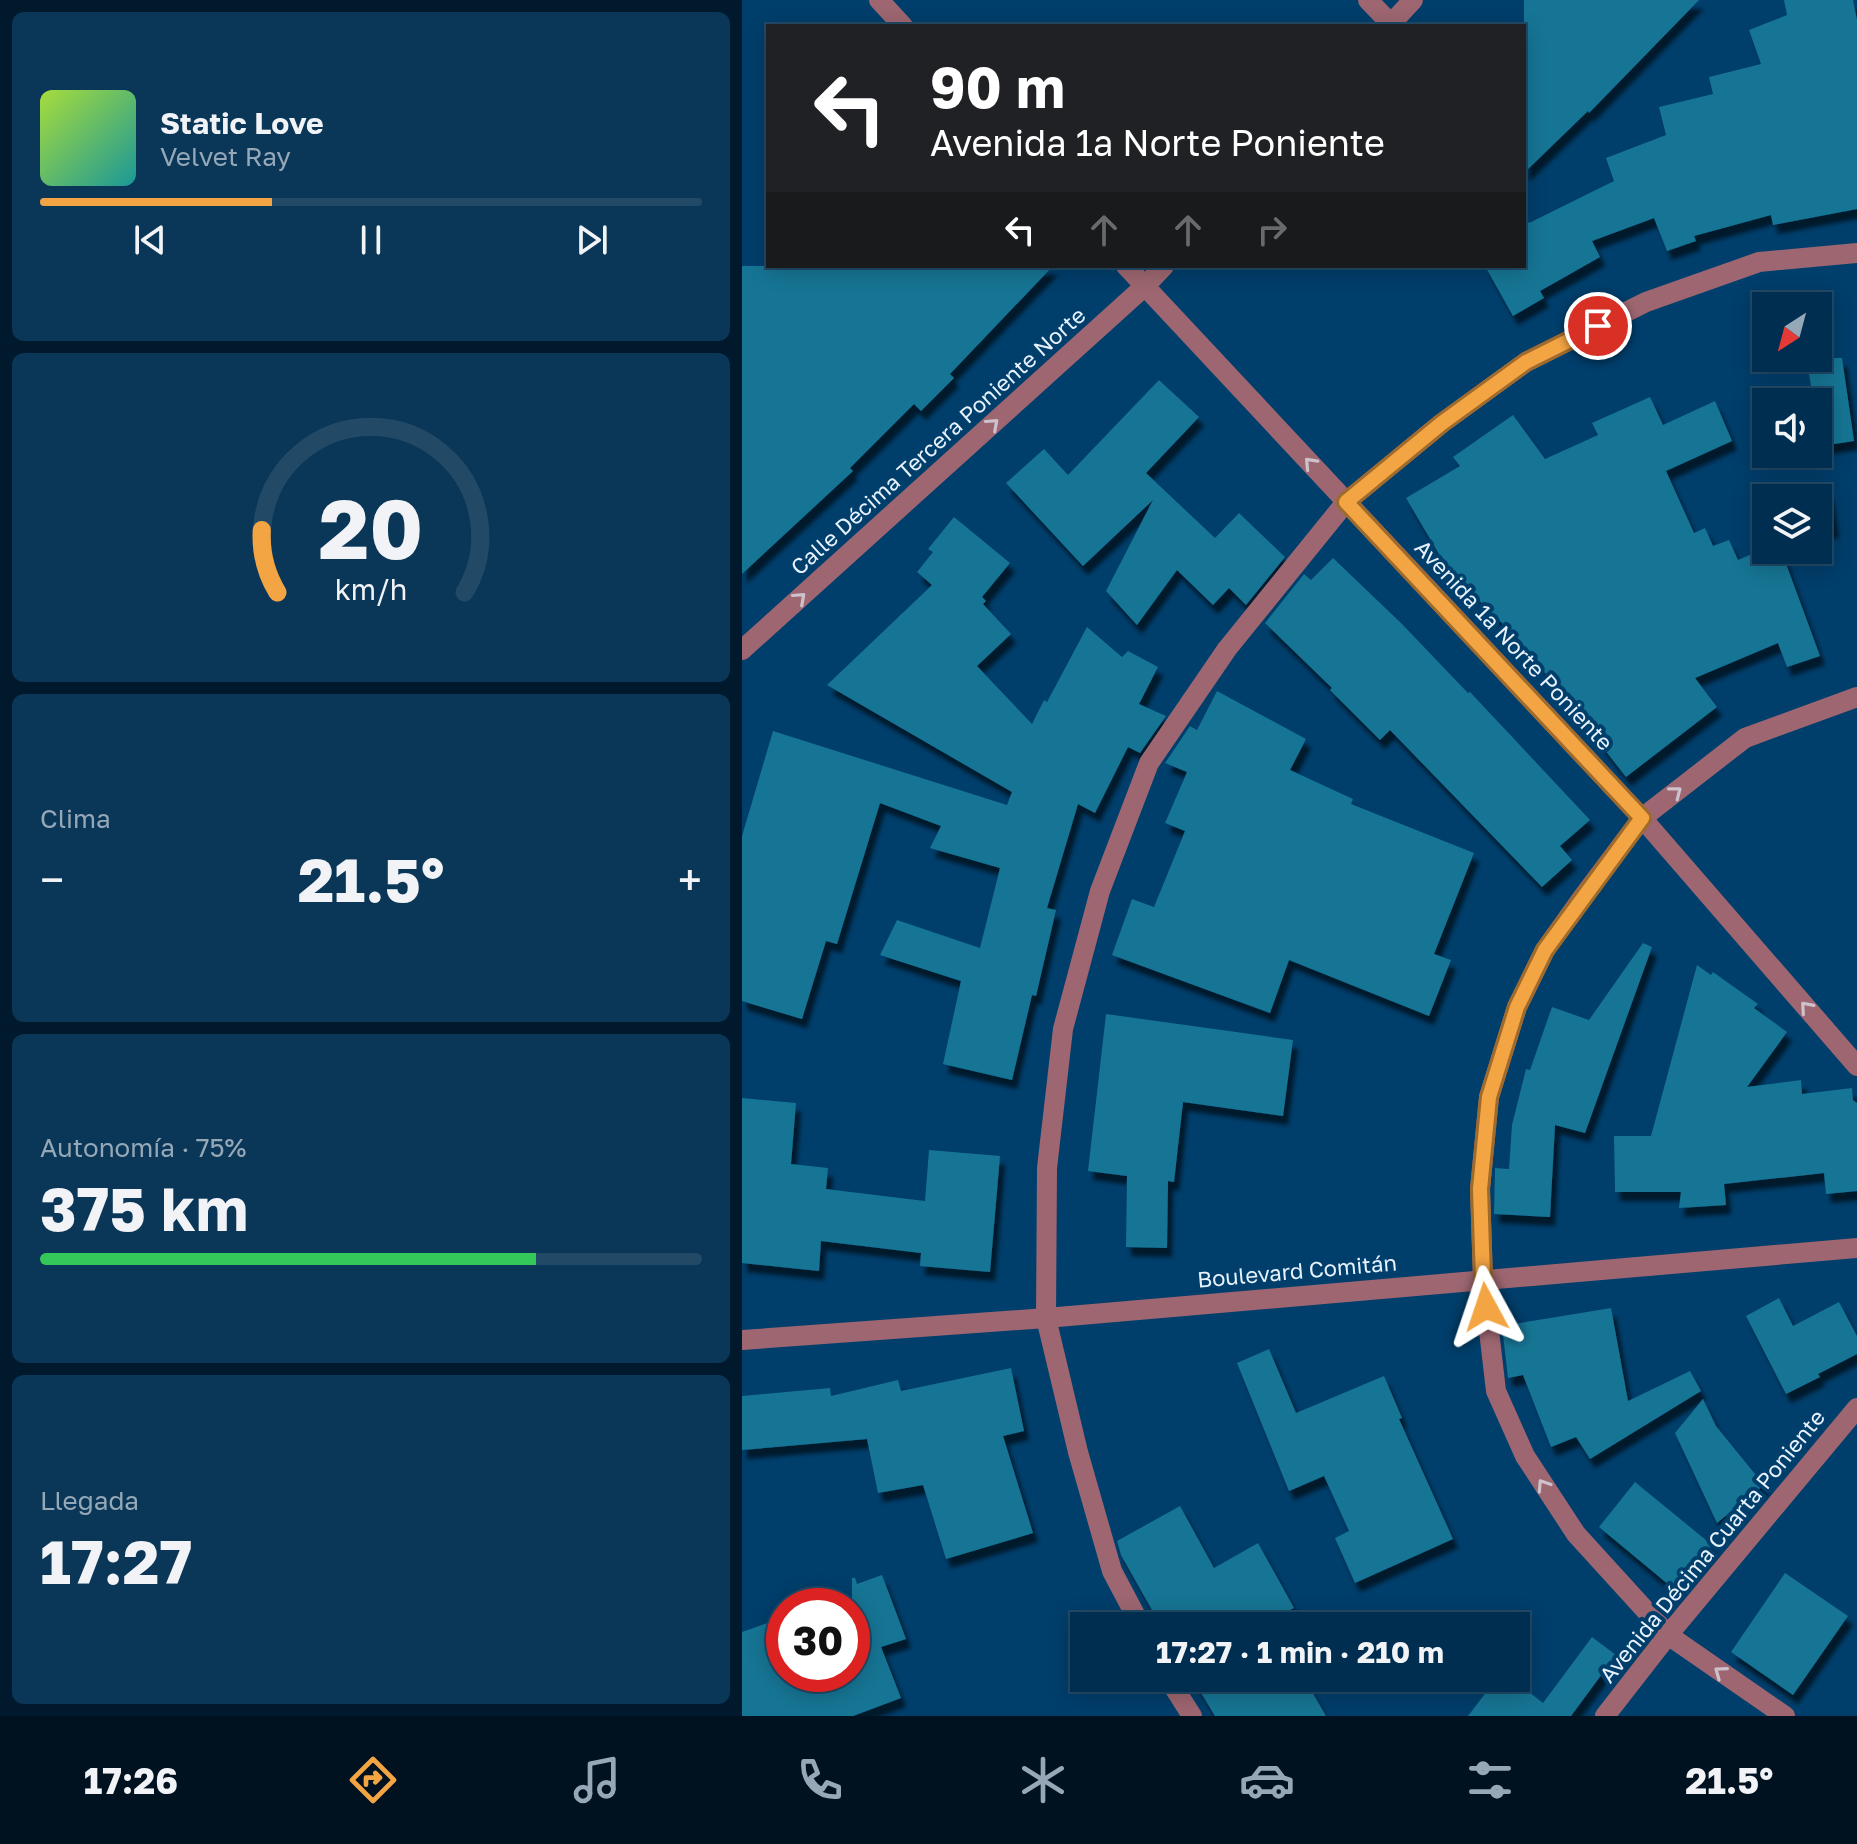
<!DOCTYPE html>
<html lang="es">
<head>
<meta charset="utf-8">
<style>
  body { margin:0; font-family:"Golos Text",sans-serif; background:#0a3657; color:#f1f3f6; height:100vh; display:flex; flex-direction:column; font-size:30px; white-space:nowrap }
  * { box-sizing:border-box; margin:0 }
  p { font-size:26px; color:#95a8b7 }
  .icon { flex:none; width:44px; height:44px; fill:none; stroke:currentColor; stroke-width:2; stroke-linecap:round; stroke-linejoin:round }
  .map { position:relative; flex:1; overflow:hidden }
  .details { display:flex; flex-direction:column; gap:12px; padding:12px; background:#00192c; width:742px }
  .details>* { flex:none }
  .guide { position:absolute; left:24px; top:24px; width:760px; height:244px; border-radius:0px; box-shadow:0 4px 20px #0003,0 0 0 2px #224a67; background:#202124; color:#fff; overflow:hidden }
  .needle { width:52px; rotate:216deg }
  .fabs { position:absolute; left:1010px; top:292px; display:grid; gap:16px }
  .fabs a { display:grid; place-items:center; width:80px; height:80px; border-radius:0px; background:#002e50; box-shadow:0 4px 20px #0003,0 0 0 2px #224a67; font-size:40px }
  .speed { position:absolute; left:24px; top:1588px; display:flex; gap:16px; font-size:40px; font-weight:700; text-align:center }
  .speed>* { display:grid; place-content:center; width:104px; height:104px; border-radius:50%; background:#002e50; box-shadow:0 4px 20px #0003,0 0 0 2px #224a67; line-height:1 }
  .speed .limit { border:12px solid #d22; background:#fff; color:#111 }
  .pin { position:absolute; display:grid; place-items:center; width:68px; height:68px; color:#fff; margin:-34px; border:4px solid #fff; border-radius:50%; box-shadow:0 2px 8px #0007 }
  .me { position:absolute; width:88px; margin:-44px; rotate:355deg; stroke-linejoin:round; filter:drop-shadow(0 0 6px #0008) }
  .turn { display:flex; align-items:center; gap:28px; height:168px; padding:0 32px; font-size:36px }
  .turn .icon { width:104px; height:104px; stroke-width:2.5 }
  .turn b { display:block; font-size:56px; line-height:68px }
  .lanes { display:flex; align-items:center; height:76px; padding:0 32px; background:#0003; justify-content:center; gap:40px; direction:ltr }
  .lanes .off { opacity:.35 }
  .big { font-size:60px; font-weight:700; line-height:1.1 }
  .details .card { flex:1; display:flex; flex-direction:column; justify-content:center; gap:12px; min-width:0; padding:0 28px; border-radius:12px; background:#0a3657 }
  .details .dial { align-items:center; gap:0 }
  .dial svg { height:208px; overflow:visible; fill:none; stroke:#224a67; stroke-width:7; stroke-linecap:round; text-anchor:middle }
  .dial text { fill:#f1f3f6; stroke:none }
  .song { display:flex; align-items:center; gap:24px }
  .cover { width:96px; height:96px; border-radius:12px; background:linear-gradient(135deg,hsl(80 70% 55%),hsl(180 70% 35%)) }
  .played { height:8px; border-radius:4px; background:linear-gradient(90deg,#f3a443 35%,#224a67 35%) }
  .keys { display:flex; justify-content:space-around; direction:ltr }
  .heat { display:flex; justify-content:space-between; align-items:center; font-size:44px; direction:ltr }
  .charge { height:12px; border-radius:6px; background:linear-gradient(90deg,#34c759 75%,#224a67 0) }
  .trip { position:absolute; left:328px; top:1612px; width:460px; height:80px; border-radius:0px; background:#002e50; box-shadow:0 4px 20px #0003,0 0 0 2px #224a67; font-weight:700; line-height:80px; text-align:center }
  .dock { display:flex; height:128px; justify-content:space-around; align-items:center; background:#001220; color:#95a8b7 }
  .dock .icon { width:56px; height:56px }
  .dock .active { color:#f3a443 }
  .dock b { font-size:36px; color:#f1f3f6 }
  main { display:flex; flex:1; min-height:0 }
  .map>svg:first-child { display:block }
</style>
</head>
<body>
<main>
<section class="details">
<div class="card">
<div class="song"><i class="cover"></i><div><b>Static Love</b><p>Velvet Ray</p></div></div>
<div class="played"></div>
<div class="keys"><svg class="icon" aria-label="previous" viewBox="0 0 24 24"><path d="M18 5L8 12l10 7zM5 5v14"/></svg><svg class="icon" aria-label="pause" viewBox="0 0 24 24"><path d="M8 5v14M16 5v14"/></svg><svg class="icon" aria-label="next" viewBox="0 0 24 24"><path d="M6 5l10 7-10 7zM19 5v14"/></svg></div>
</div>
<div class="card dial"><svg viewBox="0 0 100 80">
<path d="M14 69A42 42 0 1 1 86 69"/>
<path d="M14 69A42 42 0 0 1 8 45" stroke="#f3a443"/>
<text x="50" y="56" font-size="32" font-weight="700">20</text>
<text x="50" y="72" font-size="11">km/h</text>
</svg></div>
<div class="card"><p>Clima</p>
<div class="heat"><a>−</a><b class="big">21.5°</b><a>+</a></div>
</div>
<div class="card"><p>Autonomía · 75%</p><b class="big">375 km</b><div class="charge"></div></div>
<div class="card"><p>Llegada</p><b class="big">17:27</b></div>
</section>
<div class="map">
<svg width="1115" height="1716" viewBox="0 0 1115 1716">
  <defs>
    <filter id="shadow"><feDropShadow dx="5" dy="9" stdDeviation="2" flood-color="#0009"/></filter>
  </defs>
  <rect width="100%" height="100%" fill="#003e6b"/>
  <!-- building -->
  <g fill="#157494" filter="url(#shadow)">
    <polygon points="782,0 957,0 847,113 846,111 782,173"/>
    <polygon points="1042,0 1111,0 1115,20 1115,209 1031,225 1029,215 952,236 954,241 925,251 912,218 850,241 858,257 798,291 802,298 771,316 743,266 782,266 782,214 787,223 872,181 864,158 924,135 917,107 971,94 967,77 1019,64 1007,30 1045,15"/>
    <polygon points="0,266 311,266 208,374 212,378 179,411 172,404 108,468 111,471 0,574"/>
    <polygon points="1064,358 1100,358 1112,441 1079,446 1076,402 1072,402"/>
    <polygon points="417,380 457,417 404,473 473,538 497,513 543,557 504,605 487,588 471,605 435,570 395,625 364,591 411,500 341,566 264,483 302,449 326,475"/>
    <polygon points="908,397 921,425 973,401 990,441 924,471 952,533 963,528 971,546 987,540 996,560 1024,548 1039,550 1078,656 1045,667 1036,643 953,678 975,707 884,777 767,627 765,628 707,571 664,498 718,466 711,457 771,415 803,459 856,435 850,423"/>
    <polygon points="1086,490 1092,529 1076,531 1076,498 1040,498"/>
    <polygon points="212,517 268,563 240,597 244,601 241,604 269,634 235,666 290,724 302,700 305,702 345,627 380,657 386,651 416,667 397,704 424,716 398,753 386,747 353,813 336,804 305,908 314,910 294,996 290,995 270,1080 201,1064 219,981 138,955 155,920 238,948 258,868 188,848 199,826 138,803 95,944 84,941 60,1019 0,1001 0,836 31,731 265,805 270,792 85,685 190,585 175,572 191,552 186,549"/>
    <polygon points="591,558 660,624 726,693 728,692 848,820 818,846 830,860 800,887 648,730 638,740 588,690 590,688 523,623 562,574 569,580"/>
    <polygon points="475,691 564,739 548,770 611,799 609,804 732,853 692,954 709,960 687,1016 547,960 528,1013 370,955 390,899 412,907 443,831 423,823 445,772 423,763 448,726 455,730"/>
    <polygon points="901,943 910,947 843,1133 813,1125 808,1217 752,1214 753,1168 767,1169 770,1125 784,1069 788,1070 810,1007 847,1020"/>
    <polygon points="955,965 969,975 971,972 1016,1004 1012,1008 1045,1032 1005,1087 1059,1080 1060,1094 1110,1088 1111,1100 1115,1103 1115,1191 1084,1194 1082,1173 982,1184 984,1205 937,1208 939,1192 873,1192 872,1136 909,1136"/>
    <polygon points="364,1014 551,1040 541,1116 441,1102 432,1182 426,1181 425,1248 384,1247 385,1176 346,1171"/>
    <polygon points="0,1098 54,1103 49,1164 86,1168 84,1189 183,1201 187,1150 258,1156 248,1272 178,1266 179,1253 79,1241 77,1271 0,1263"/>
    <polygon points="1037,1298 1051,1326 1097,1302 1115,1336 1115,1354 1076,1374 1078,1377 1044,1394 1004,1316"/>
    <polygon points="869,1308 886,1401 948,1371 959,1391 848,1459 834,1437 809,1447 781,1375 766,1378 760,1326"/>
    <polygon points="527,1349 554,1413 642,1376 660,1418 657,1419 711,1539 613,1583 593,1538 607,1531 582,1476 547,1491 495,1363"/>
    <polygon points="269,1368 282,1431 261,1436 291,1533 204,1559 181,1485 136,1493 125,1439 0,1450 0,1396 88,1388 89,1396 156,1380 159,1391"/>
    <polygon points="961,1399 974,1426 1022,1485 975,1523 933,1433"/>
    <polygon points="893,1482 970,1545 933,1590 857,1527"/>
    <polygon points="438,1506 472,1568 516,1543 552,1608 519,1626 419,1626 379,1555 375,1541"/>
    <polygon points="1043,1573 1106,1616 1051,1695 989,1652"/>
    <polygon points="140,1575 164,1639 139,1647 159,1698 111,1716 0,1716 0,1632 42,1617 42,1674 110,1674 110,1578 113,1578 115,1584"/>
    <polygon points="850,1637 874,1655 829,1716 726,1716 755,1678 769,1678 801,1703"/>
    <polygon points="450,1678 562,1678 584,1716 473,1716"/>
  </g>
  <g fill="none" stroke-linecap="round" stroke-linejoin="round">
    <!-- minor -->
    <g stroke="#9d6670" stroke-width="20">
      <polyline points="137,0 161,26"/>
      <polyline points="626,0 649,24"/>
      <polyline points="647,26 671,0"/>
      <polyline points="384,266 900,818 1115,1066"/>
      <polyline points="0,650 403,286 422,266"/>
      <polyline points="0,1340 304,1318 1115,1248"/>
      <polyline points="399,1626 370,1571 336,1452 304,1318 305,1168 321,1029 358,891 407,763 485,649 604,502 700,423 784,362 904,302 1017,262 1115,253"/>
      <polyline points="426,1678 450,1716"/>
      <polyline points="863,1716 926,1635 1115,1408"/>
      <polyline points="1043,1716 926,1635 834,1534 783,1456 754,1391 741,1279 738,1189 747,1097 775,1007 803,950 840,898 900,818 1003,738 1115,697"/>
    </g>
  </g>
  <!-- one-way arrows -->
  <defs><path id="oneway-chevron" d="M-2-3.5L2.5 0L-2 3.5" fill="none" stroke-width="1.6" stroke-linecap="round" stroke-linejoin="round" transform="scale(2)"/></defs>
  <g stroke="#cdc1cc">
    <use href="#oneway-chevron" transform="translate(251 424) rotate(-42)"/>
    <use href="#oneway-chevron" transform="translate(568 463) rotate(-133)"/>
    <use href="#oneway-chevron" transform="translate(58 598) rotate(-42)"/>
    <use href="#oneway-chevron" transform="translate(934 792) rotate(-38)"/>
    <use href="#oneway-chevron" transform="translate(1064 1007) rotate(-131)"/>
    <use href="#oneway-chevron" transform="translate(801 1485) rotate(-123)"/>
    <use href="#oneway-chevron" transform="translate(978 1672) rotate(-144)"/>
  </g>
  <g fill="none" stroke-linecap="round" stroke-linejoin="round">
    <defs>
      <polyline id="route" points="744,1307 741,1279 738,1189 747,1097 775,1007 803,950 900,818 604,502 700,423 784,362 856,326"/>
    </defs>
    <!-- route casing -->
    <use href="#route" stroke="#9e6b2c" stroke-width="20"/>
    <!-- route -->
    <use href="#route" stroke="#f3a443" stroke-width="14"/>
  </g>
  <g text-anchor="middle" stroke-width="8" stroke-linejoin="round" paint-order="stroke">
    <!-- street labels -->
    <g font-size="22" fill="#e7f2fd" stroke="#003e6b">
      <text transform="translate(196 441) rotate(-42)" y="8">Calle Décima Tercera Poniente Norte</text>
      <text transform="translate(772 645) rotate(47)" y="8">Avenida 1a Norte Poniente</text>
      <text transform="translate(555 1271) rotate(-5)" y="8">Boulevard Comitán</text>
      <text transform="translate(970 1546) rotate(-51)" y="8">Avenida Décima Cuarta Poniente</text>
    </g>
  </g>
</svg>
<div class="fabs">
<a><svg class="needle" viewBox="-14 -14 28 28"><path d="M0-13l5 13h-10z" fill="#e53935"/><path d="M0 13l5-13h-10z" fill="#95a8b7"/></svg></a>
<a><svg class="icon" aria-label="sound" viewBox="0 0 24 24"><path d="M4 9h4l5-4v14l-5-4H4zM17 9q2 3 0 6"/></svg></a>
<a><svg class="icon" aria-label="layers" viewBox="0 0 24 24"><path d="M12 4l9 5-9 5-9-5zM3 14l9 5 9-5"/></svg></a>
</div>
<div class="speed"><div class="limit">30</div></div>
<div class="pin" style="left:856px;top:326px;background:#d93025"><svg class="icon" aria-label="arrive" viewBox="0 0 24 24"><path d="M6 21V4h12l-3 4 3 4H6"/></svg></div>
<svg class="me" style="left:744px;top:1307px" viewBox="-20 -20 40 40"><path d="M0-17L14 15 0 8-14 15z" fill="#f3a443" stroke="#fff" stroke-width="4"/></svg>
<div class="trip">17:27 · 1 min · 210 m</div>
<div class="guide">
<div class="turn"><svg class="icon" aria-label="left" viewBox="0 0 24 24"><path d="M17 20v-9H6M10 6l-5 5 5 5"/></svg><div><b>90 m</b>Avenida 1a Norte Poniente</div></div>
<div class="lanes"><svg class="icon" aria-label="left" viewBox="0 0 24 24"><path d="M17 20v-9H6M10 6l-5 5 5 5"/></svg><svg class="icon off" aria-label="ahead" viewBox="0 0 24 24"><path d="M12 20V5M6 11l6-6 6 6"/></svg><svg class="icon off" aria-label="ahead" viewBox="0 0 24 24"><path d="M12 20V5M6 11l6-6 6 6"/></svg><svg class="icon off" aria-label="right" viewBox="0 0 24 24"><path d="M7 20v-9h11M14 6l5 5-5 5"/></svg></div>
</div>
</div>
</main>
<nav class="dock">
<b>17:26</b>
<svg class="icon active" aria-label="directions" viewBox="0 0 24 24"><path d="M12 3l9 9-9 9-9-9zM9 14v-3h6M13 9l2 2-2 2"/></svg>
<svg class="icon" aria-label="music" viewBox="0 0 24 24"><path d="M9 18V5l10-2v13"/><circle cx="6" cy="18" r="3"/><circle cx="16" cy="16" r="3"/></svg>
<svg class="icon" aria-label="phone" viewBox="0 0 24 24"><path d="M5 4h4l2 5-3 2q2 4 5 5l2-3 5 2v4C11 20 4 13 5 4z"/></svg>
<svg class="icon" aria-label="climate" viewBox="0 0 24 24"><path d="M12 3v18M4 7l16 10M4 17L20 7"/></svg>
<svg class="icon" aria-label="car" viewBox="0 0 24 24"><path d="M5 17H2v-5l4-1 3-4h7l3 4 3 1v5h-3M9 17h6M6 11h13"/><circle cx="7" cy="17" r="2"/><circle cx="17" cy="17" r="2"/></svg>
<svg class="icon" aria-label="filters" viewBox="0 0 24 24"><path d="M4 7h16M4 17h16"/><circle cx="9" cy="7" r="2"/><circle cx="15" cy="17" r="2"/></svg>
<b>21.5°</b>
</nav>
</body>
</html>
